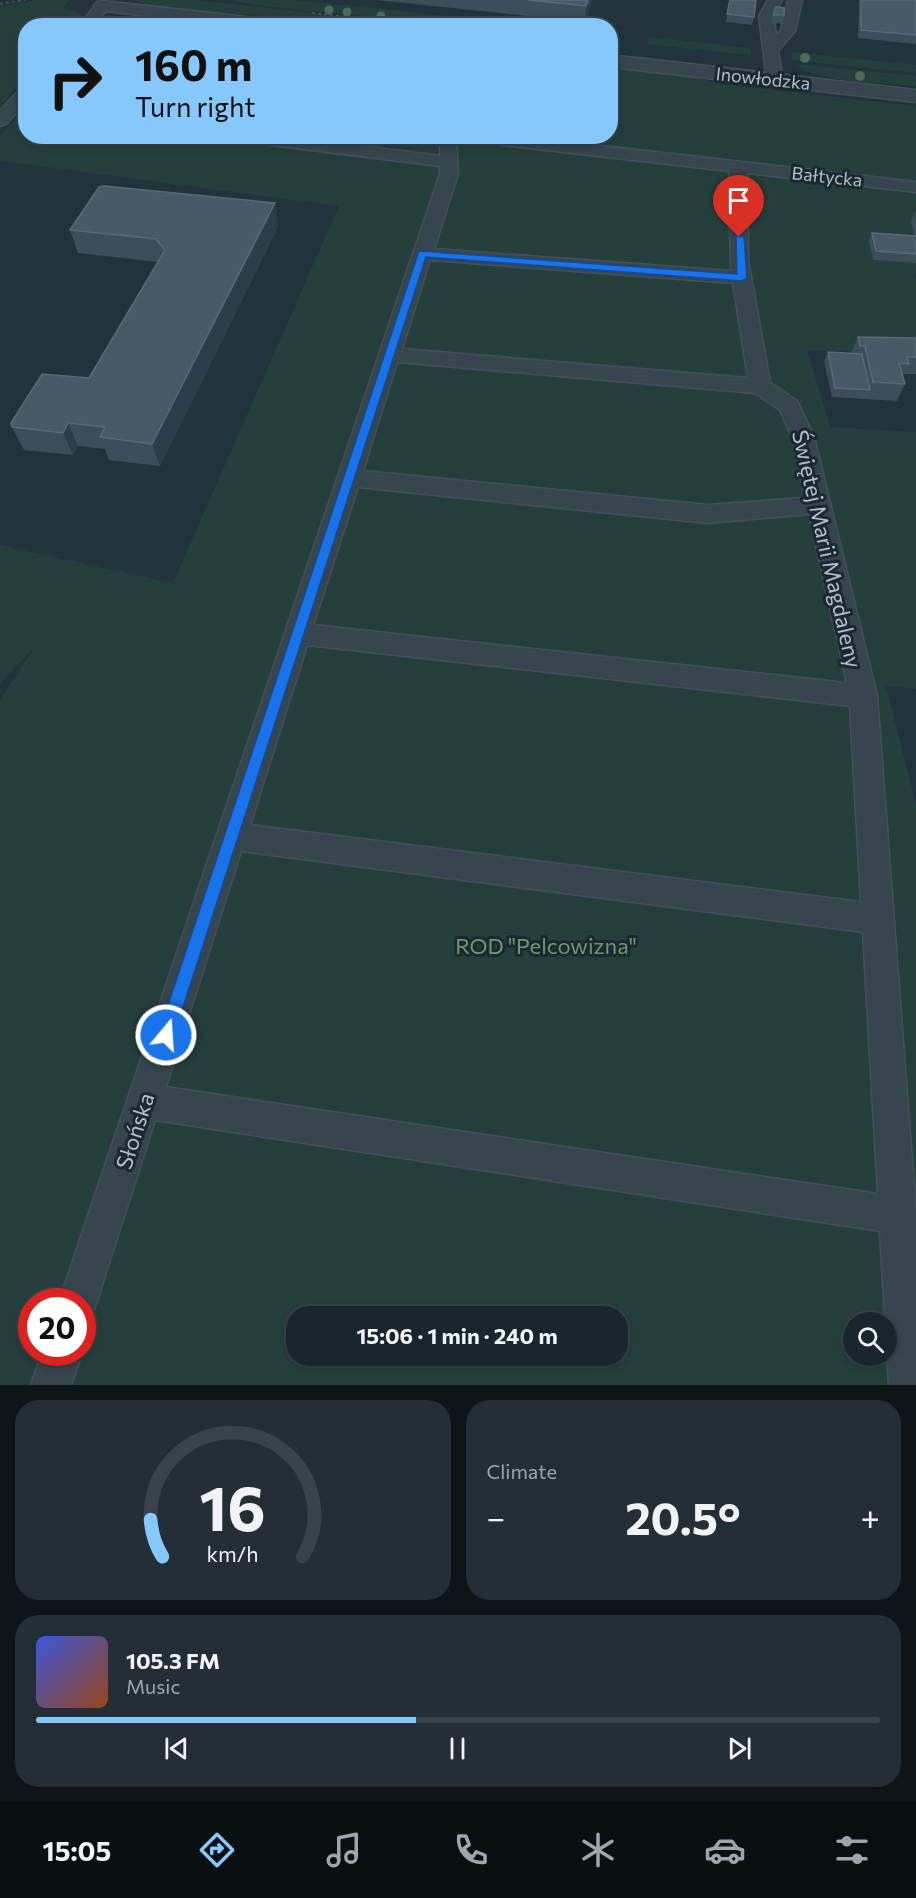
<!DOCTYPE html>
<html lang="en">
<head>
<meta charset="utf-8">
<style>
  body { margin:0; font-family:Commissioner,sans-serif; background:#232e36; color:#f1f3f6; height:100vh; display:flex; flex-direction:column; font-size:22px; white-space:nowrap }
  * { box-sizing:border-box; margin:0 }
  p { font-size:20px; color:#9fa5aa }
  .icon { flex:none; width:33px; height:33px; fill:none; stroke:currentColor; stroke-width:2; stroke-linecap:round; stroke-linejoin:round }
  .map { position:relative; height:1385px; overflow:hidden }
  .drawer { display:flex; flex-direction:column; gap:15px; padding:15px; background:#0e1519; flex:1 }
  .drawer>* { flex:none }
  .guide { position:absolute; left:18px; top:18px; width:600px; height:126px; border-radius:24px; box-shadow:0 3px 9px #0003,0 0 0 2px #38434a; background:#86c8fb; color:#111; overflow:hidden }
  .fabs { position:absolute; left:843px; top:1312px; display:grid; gap:12px }
  .fabs a { display:grid; place-items:center; width:54px; height:54px; border-radius:50%; background:#1a262e; box-shadow:0 3px 9px #0003,0 0 0 2px #38434a; font-size:30px }
  .speed { position:absolute; left:18px; top:1288px; display:flex; gap:12px; font-size:30px; font-weight:700; text-align:center }
  .speed>* { display:grid; place-content:center; width:78px; height:78px; border-radius:50%; background:#1a262e; box-shadow:0 3px 9px #0003,0 0 0 2px #38434a; line-height:1 }
  .speed .limit { border:9px solid #d22; background:#fff; color:#111 }
  .pin { position:absolute; display:grid; place-items:center; width:51px; height:51px; color:#fff; margin:-62px -26px; border-radius:50% 50% 50% 0; rotate:-45deg; box-shadow:0 0 6px #0007 }
  .pin .icon { rotate:45deg }
  .me { position:absolute; width:66px; margin:-33px; rotate:18deg; stroke-linejoin:round; filter:drop-shadow(0 0 4px #0008) }
  .turn { display:flex; align-items:center; gap:21px; height:126px; padding:0 18px; font-size:27px }
  .turn .icon { width:78px; height:78px; stroke-width:2.5 }
  .turn b { display:block; font-size:42px; line-height:51px }
  .big { font-size:45px; font-weight:700; line-height:1.1 }
  .drawer .card { flex:1; display:flex; flex-direction:column; justify-content:center; gap:9px; min-width:0; padding:0 21px; border-radius:24px; background:#232e36 }
  .drawer .dial { align-items:center; gap:0 }
  .dial svg { height:156px; overflow:visible; fill:none; stroke:#38434a; stroke-width:7; stroke-linecap:round; text-anchor:middle }
  .dial text { fill:#f1f3f6; stroke:none }
  .song { display:flex; align-items:center; gap:18px }
  .cover { width:72px; height:72px; border-radius:9px; background:linear-gradient(135deg,hsl(230 70% 55%),hsl(20 70% 35%)) }
  .played { height:6px; border-radius:3px; background:linear-gradient(90deg,#86c8fb 45%,#38434a 45%) }
  .keys { display:flex; justify-content:space-around; direction:ltr }
  .heat { display:flex; justify-content:space-between; align-items:center; font-size:33px; direction:ltr }
  .drawer .tiles { flex:1; display:grid; gap:15px; grid-template-columns:1fr 1fr }
  .card:last-child { grid-column:span 2 }
  .trip { position:absolute; left:286px; top:1306px; width:342px; height:60px; border-radius:24px; background:#1a262e; box-shadow:0 3px 9px #0003,0 0 0 2px #38434a; font-weight:700; line-height:60px; text-align:center }
  .menu { display:flex; height:96px; justify-content:space-around; align-items:center; background:#0a0f12; color:#9fa5aa }
  .menu .icon { width:42px; height:42px }
  .menu .on { color:#86c8fb }
  .menu b { font-size:27px; color:#f1f3f6 }
  .map>svg:first-child { display:block }
</style>
</head>
<body>
<div class="map">
<svg width="916" height="1385" viewBox="0 0 916 1385">
  <rect width="100%" height="100%" fill="#23333e"/>
  <!-- green -->
  <g fill="#253f3d" fill-rule="evenodd">
    <polygon points="36,0 69,0 63,8 82,14 82,16 73,25 26,26 25,78 0,106 0,7"/>
    <polygon points="134,0 194,0 414,25 344,25 147,5"/>
    <polygon points="230,0 294,0 533,25 447,25 257,5"/>
    <polygon points="118,17 139,17 211,25 97,25"/>
    <polygon points="649,37 750,48 750,55 647,44"/>
    <polygon points="791,52 916,65 916,73 792,60"/>
    <path d="M 795,64 L 916,76 L 916,86 C 888,83 813,82 795,64 Z"/>
    <path d="M 611,68 L 698,78 L 721,84 L 916,106 L 916,274 L 914,274 L 916,281 L 916,354 L 807,350 L 830,427 L 916,432 L 916,689 L 886,686 L 916,805 L 916,1385 L 0,1385 L 0,700 L 34,648 L 0,684 L 0,545 L 173,583 L 339,206 L 2,161 L 0,164 L 0,137 L 25,107 L 26,136 L 610,136 ZM 32,1302 L 82,1302 L 82,1353 L 32,1353 ZM 297,1317 L 618,1317 L 618,1356 L 297,1356 ZM 854,1323 L 886,1323 L 886,1356 L 854,1356 Z"/>
  </g>
  <g fill="none" stroke-linecap="round" stroke-linejoin="round">
    <defs>
      <g id="lane">
        <polygon points="768,0 782,0 773,16 776,35 781,30 788,0 802,0 795,31 778,51 783,80 775,85 767,80 759,16"/>
        <polygon points="103,2 110,6 93,26 78,26 98,3"/>
        <polygon points="26,87 26,102 6,124 0,126 0,111 20,89"/>
        <path d="M 231,136 L 283,136 L 440,156 L 440,136 L 456,136 L 458,174 L 434,249 L 731,271 L 729,171 L 466,141 L 458,136 L 515,136 L 916,182 L 916,192 L 747,173 L 748,260 L 770,383 L 797,401 L 814,437 L 877,696 L 916,1215 L 916,1385 L 889,1385 L 880,1231 L 155,1120 L 92,1316 L 82,1319 L 82,1302 L 59,1302 L 440,174 L 440,166 L 239,141 ZM 430,260 L 733,283 L 748,378 L 402,349 ZM 397,362 L 755,393 L 780,410 L 792,437 L 805,498 L 708,505 L 363,471 ZM 358,487 L 708,523 L 809,514 L 847,683 L 313,625 ZM 307,645 L 850,706 L 861,902 L 250,825 ZM 241,851 L 863,932 L 878,1194 L 166,1087 Z"/>
        <polygon points="42,1353 82,1353 71,1385 31,1385"/>
      </g>
      <g id="street">
        <polygon points="103,1 284,21 293,26 231,26 97,10 94,6 97,2"/>
        <polygon points="610,55 916,90 916,102 610,67"/>
      </g>
    </defs>
    <!-- lane casing -->
    <use href="#lane" stroke="#43505a" stroke-width="3"/>
    <!-- street casing -->
    <use href="#street" stroke="#43505a" stroke-width="3"/>
    <!-- path -->
    <g stroke="#3e5755" stroke-width="2" stroke-dasharray="3 3" stroke-linecap="butt">
      <polyline points="0,4 25,0"/>
      <polyline points="312,13 429,26"/>
    </g>
    <!-- lane -->
    <use href="#lane" fill="#37454e" fill-rule="evenodd"/>
    <!-- street -->
    <use href="#street" fill="#37454e" fill-rule="evenodd"/>
  </g>
  <!-- trees -->
  <g fill="#4a6c57">
    <circle cx="329" cy="10" r="4.5"/>
    <circle cx="347" cy="12" r="4.5"/>
    <circle cx="381" cy="16" r="4.5"/>
    <circle cx="805" cy="58" r="5"/>
    <circle cx="860" cy="76" r="5"/>
  </g>
  <!-- wall -->
  <g fill="#3b4e5a">
    <polygon points="376,0 592,0 585,22"/>
    <polygon points="730,0 754,17 752,25 726,22"/>
    <polygon points="859,0 916,0 916,44 858,38"/>
    <polygon points="773,15 784,15 782,23 771,23"/>
    <polygon points="915,212 916,212 916,263 873,260 869,242 872,233 914,236 911,221"/>
    <polygon points="278,227 160,466 109,460 105,449 78,446 73,455 24,450 12,427 89,378 158,262 78,253 70,230"/>
    <polygon points="858,337 916,338 916,374 904,374 903,377 905,384 897,401 832,397 824,361 828,352 851,353"/>
  </g>
  <!-- shaded-wall -->
  <g fill="#2c3e4a">
    <polygon points="588,0 592,0 585,22 586,6"/>
    <polygon points="275,203 278,227 160,466 152,444"/>
    <polygon points="68,423 78,446 73,455 63,433"/>
  </g>
  <!-- building -->
  <g fill="#485a66" stroke="#596a76" stroke-width="1.5">
    <polygon points="528,0 588,0 586,6"/>
    <polygon points="730,0 756,0 754,17 727,14"/>
    <polygon points="861,0 916,0 916,35 861,30"/>
    <polygon points="776,7 784,8 784,15 773,15"/>
    <polygon points="104,186 275,203 152,444 100,437 105,427 68,423 63,433 12,427 11,423 42,374 89,378 165,250 156,239 70,230 99,187"/>
    <polygon points="872,233 916,236 916,254 876,251"/>
    <polygon points="858,337 916,338 916,357 907,357 909,364 899,363 905,384 873,382 865,346 860,346"/>
    <polygon points="828,352 862,354 870,390 835,388"/>
  </g>
  <!-- route -->
  <polygon fill="#1a73e8" stroke="#114b97" stroke-width="1.5" points="736,235 744,237 747,278 742,281 426,257 174,1035 172,1041 166,1043 160,1041 158,1035 419,251 737,274"/>
  <g text-anchor="middle" stroke-width="6" stroke-linejoin="round" paint-order="stroke">
    <!-- far-street labels -->
    <g font-size="18" fill="#b3bfc9" stroke="#1c2933">
      <text transform="translate(763 79) rotate(6)" y="6">Inowłodzka</text>
      <text transform="translate(827 177) rotate(6)" y="6">Bałtycka</text>
    </g>
    <!-- street labels -->
    <g font-size="22" fill="#b3bfc9" stroke="#1c2933">
      <text transform="translate(827 549) rotate(77)" y="8">Świętej Marii Magdaleny</text>
      <text transform="translate(135 1131) rotate(-72)" y="8">Słońska</text>
    </g>
    <!-- park labels -->
    <g font-size="22" fill="#699b6c" stroke="#1c2933">
      <text x="546" y="954">ROD "Pelcowizna"</text>
    </g>
  </g>
</svg>
<div class="fabs">
<a><svg class="icon" aria-label="search" viewBox="0 0 24 24"><circle cx="10" cy="10" r="6"/><path d="M15 15l6 6"/></svg></a>
</div>
<div class="speed"><div class="limit">20</div></div>
<div class="pin" style="left:739px;top:237px;background:#d93025"><svg class="icon" aria-label="arrive" viewBox="0 0 24 24"><path d="M6 21V4h12l-3 4 3 4H6"/></svg></div>
<svg class="me" style="left:166px;top:1035px" viewBox="-20 -20 40 40"><circle r="17" fill="#1a73e8" stroke="#fff" stroke-width="3"/><path d="M0-11L8 9 0 5-8 9z" fill="#fff"/></svg>
<div class="trip">15:06 · 1 min · 240 m</div>
<div class="guide">
<div class="turn"><svg class="icon" aria-label="right" viewBox="0 0 24 24"><path d="M7 20v-9h11M14 6l5 5-5 5"/></svg><div><b>160 m</b>Turn right</div></div>
</div>
</div>
<section class="drawer">
<div class="tiles">
<div class="card dial"><svg viewBox="0 0 100 80">
<path d="M14 69A42 42 0 1 1 86 69"/>
<path d="M14 69A42 42 0 0 1 8 50" stroke="#86c8fb"/>
<text x="50" y="56" font-size="32" font-weight="700">16</text>
<text x="50" y="72" font-size="11">km/h</text>
</svg></div>
<div class="card"><p>Climate</p>
<div class="heat"><a>−</a><b class="big">20.5°</b><a>+</a></div>
</div>
<div class="card">
<div class="song"><i class="cover"></i><div><b>105.3 FM</b><p>Music</p></div></div>
<div class="played"></div>
<div class="keys"><svg class="icon" aria-label="previous" viewBox="0 0 24 24"><path d="M18 5L8 12l10 7zM5 5v14"/></svg><svg class="icon" aria-label="pause" viewBox="0 0 24 24"><path d="M8 5v14M16 5v14"/></svg><svg class="icon" aria-label="next" viewBox="0 0 24 24"><path d="M6 5l10 7-10 7zM19 5v14"/></svg></div>
</div>
</div>
</section>
<nav class="menu">
<b>15:05</b>
<svg class="icon on" aria-label="directions" viewBox="0 0 24 24"><path d="M12 3l9 9-9 9-9-9zM9 14v-3h6M13 9l2 2-2 2"/></svg>
<svg class="icon" aria-label="music" viewBox="0 0 24 24"><path d="M9 18V5l10-2v13"/><circle cx="6" cy="18" r="3"/><circle cx="16" cy="16" r="3"/></svg>
<svg class="icon" aria-label="phone" viewBox="0 0 24 24"><path d="M5 4h4l2 5-3 2q2 4 5 5l2-3 5 2v4C11 20 4 13 5 4z"/></svg>
<svg class="icon" aria-label="climate" viewBox="0 0 24 24"><path d="M12 3v18M4 7l16 10M4 17L20 7"/></svg>
<svg class="icon" aria-label="car" viewBox="0 0 24 24"><path d="M5 17H2v-5l4-1 3-4h7l3 4 3 1v5h-3M9 17h6M6 11h13"/><circle cx="7" cy="17" r="2"/><circle cx="17" cy="17" r="2"/></svg>
<svg class="icon" aria-label="filters" viewBox="0 0 24 24"><path d="M4 7h16M4 17h16"/><circle cx="9" cy="7" r="2"/><circle cx="15" cy="17" r="2"/></svg>
</nav>
</body>
</html>
